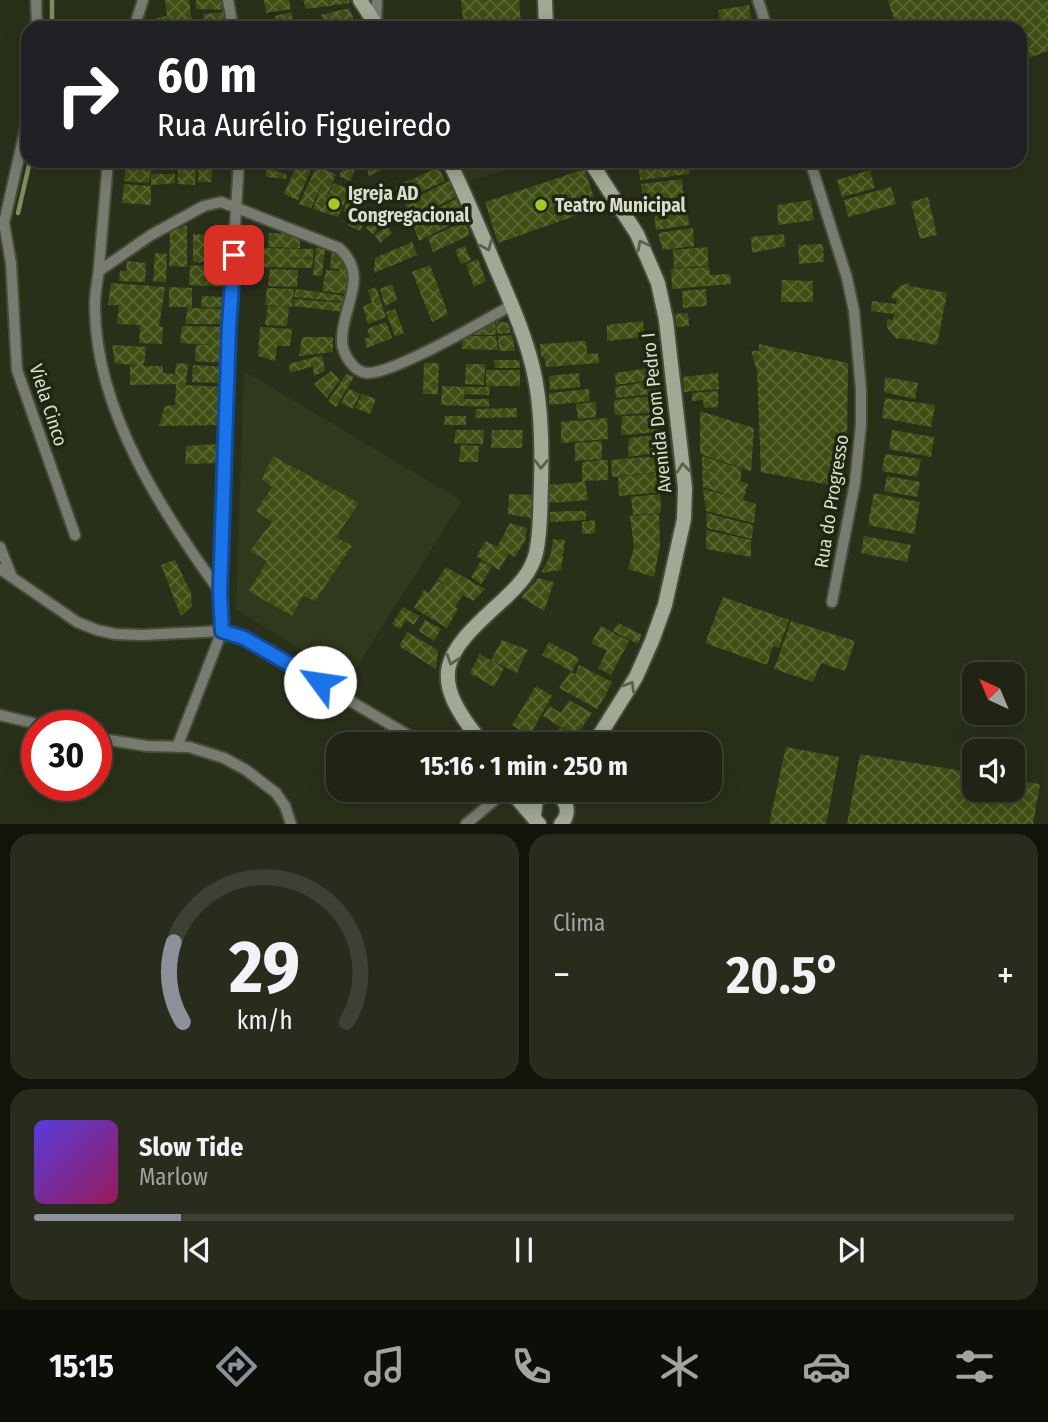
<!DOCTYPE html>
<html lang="pt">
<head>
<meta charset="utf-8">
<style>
  body { margin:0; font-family:"Fira Sans Condensed",sans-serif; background:#272c1d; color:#f1f3f6; height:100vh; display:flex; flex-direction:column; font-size:26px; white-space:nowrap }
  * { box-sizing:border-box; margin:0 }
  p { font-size:23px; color:#a1a4a0 }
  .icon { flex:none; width:38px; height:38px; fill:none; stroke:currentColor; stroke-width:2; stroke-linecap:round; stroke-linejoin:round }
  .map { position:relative; height:824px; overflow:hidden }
  .panel { display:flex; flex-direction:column; gap:10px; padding:10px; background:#11140b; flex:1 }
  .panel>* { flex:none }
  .guide { position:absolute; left:21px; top:21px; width:1006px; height:147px; border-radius:21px; box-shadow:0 4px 18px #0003,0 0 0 2px #3c4134; background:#202124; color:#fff; overflow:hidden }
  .needle { width:46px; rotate:316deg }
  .controls { position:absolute; left:962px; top:662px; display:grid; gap:14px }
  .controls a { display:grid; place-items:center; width:63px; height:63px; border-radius:14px; background:#1f2414; box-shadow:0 4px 18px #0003,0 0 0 2px #3c4134; font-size:35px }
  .speed { position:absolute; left:21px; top:710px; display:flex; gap:14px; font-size:35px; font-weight:700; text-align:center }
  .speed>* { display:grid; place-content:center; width:91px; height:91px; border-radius:50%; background:#1f2414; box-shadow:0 4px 18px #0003,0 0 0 2px #3c4134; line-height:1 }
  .speed .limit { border:10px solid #d22; background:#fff; color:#111 }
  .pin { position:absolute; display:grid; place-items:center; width:60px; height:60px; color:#fff; margin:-30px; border-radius:14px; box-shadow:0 4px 10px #0006 }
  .me { position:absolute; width:77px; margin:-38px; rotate:301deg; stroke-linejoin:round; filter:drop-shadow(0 0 5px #0008) }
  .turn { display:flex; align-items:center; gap:24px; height:147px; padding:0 21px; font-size:32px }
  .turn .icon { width:91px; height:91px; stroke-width:2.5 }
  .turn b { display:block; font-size:49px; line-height:60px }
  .big { font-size:52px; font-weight:700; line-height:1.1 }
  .panel .card { flex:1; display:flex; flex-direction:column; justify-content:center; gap:10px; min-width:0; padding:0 24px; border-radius:21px; background:#272c1d }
  .panel .dial { align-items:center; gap:0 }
  .dial svg { height:182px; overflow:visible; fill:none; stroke:#3c4134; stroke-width:7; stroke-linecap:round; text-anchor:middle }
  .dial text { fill:#f1f3f6; stroke:none }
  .song { display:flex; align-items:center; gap:21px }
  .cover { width:84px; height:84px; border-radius:10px; background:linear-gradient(135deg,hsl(250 70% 55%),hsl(330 70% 35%)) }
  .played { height:7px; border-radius:4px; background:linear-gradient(90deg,#8c9099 15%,#3c4134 15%) }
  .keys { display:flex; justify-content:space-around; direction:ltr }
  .heat { display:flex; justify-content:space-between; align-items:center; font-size:38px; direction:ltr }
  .panel .tiles { flex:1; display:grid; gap:10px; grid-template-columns:1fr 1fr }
  .card:last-child { grid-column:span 2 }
  .trip { position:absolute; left:326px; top:732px; width:396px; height:70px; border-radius:21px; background:#1f2414; box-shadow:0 4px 18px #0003,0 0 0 2px #3c4134; font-weight:700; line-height:70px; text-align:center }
  .dock { display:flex; height:112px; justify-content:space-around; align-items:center; background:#0c0e08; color:#a1a4a0 }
  .dock .icon { width:49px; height:49px }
  .dock .active { color:#8c9099 }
  .dock b { font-size:32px; color:#f1f3f6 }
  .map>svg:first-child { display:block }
</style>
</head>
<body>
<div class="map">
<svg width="1048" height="824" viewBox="0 0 1048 824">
  <defs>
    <pattern id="building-cross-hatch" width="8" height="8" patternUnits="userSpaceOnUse" patternTransform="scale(1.75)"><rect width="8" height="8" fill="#3f4e13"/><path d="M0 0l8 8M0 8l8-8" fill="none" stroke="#5a6734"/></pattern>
  </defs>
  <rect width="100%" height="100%" fill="#29301a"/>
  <!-- built -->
  <g fill="#30391c">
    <polygon points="459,161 535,161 467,182"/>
    <polygon points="244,371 462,501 348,680 236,609"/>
  </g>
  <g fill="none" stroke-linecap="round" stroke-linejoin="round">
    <!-- stream -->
    <g stroke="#7f8c60" stroke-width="4.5">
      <polyline points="52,28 52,0"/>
      <polyline points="18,213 30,161"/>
    </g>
  </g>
  <!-- building -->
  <g fill="url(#building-cross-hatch)">
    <polygon points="165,0 189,0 192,21 190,23 191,28 162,28 171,24 158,26 157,18 167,16"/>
    <polygon points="196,0 226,0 229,10 196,9"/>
    <polygon points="264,0 289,0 291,9 266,13"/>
    <polygon points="303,0 349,0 350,3 306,9"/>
    <polygon points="461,0 519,0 521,23 486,28 464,28"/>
    <polygon points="888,0 1048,0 1048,51 1020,61 1020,28 986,28 985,23 970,28 897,28"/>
    <polygon points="749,5 752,24 721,28 718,10"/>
    <polygon points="349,8 357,27 326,28 321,15"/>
    <polygon points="227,12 228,28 204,28 203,14"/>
    <polygon points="291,12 293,22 277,26 275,16"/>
    <polygon points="126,161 152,165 149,183 124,181"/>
    <polygon points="179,161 197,161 195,185 177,184"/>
    <polygon points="198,161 213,161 211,182 198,182"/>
    <polygon points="319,161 333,161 328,171 336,174 324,203 334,183 350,190 338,217 313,209 324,180 311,208 299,204"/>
    <polygon points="346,161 359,161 350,181 339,176"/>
    <polygon points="365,161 400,161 369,176"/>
    <polygon points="638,161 688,161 689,174 640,180"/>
    <polygon points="297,164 311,169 298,200 284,194"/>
    <polygon points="265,167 274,167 275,171 286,174 287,179 266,177"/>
    <polygon points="439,167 445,181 401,201 395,187"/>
    <polygon points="585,169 597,208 498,243 485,202"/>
    <polygon points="870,170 875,188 842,197 837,180"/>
    <polygon points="151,174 175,174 175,183 151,185"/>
    <polygon points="682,179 684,203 644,208 641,184"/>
    <polygon points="449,181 456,197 411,218 405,203"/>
    <polygon points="124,184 151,186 151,205 122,203"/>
    <polygon points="891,187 896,204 848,217 844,200"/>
    <polygon points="351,193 358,197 351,214 343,211"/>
    <polygon points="928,197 937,235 920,239 911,202"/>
    <polygon points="456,199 464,218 419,241 412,221"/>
    <polygon points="811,200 814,220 778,225 777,205"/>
    <polygon points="687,207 689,225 656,230 654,212"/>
    <polygon points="354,214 365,220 360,231 348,225"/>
    <polygon points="377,215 384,222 373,234 366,228"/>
    <polygon points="465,221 470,235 433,252 428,238"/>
    <polygon points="187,225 187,267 169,266 170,232"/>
    <polygon points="387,226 392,233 380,243 375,235"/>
    <polygon points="693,228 694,246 663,250 658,233"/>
    <polygon points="269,233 300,234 300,248 268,247"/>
    <polygon points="193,234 224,236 224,264 193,262"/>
    <polygon points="784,234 785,246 752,253 751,237"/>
    <polygon points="412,242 417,255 374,273 375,258"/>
    <polygon points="823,244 824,262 799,264 798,245"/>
    <polygon points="465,246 471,260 461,264 455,250"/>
    <polygon points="708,247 708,266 674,268 673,250"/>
    <polygon points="261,248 314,249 313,258 278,257 313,259 312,268 260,267"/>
    <polygon points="316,248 325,249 322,276 313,275"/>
    <polygon points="332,249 348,258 346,272 349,273 346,294 322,291 326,270 339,271 340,269 330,268"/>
    <polygon points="155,253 167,254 166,282 153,281"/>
    <polygon points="478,259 486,281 474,287 466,264"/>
    <polygon points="127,261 146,263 145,282 119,281 120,271 126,271"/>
    <polygon points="190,265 226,267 227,287 189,285"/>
    <polygon points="430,265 448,314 432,322 412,272"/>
    <polygon points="709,267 710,275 730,274 731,284 672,289 671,269"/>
    <polygon points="270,269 298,270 297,287 268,286"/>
    <polygon points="782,280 813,281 813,302 781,302"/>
    <polygon points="111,283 165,287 159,327 163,327 162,344 139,343 140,325 117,324 119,305 108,305"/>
    <polygon points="909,283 910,286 947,293 937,345 902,338 897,339 888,329 886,323 888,319 893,320 894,314 871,311 872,301 896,304 897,300 891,297 892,294 900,286"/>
    <polygon points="392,284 397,300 385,306 380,289"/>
    <polygon points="169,287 192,288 192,308 222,309 221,324 185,324 188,307 169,307"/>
    <polygon points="376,287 386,317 368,324 363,307 372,302 368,290"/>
    <polygon points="267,288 294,289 292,307 265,305"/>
    <polygon points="296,289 346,296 345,302 294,297"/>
    <polygon points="706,289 707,306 683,308 682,291"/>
    <polygon points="202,296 226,297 225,308 201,307"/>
    <polygon points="294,299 345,303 344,312 293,306"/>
    <polygon points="268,306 289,307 287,326 265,325"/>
    <polygon points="395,309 404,333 395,337 386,312"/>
    <polygon points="688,313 689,326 677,327 675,314"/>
    <polygon points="495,321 496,335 473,335 492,323 493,327 493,322"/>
    <polygon points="496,321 508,323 511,333 497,334"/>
    <polygon points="643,321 645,337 607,341 607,325"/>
    <polygon points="386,322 392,338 367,348 364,339 370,337 367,329"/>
    <polygon points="182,326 226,327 223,363 195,361 196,345 212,345 180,343"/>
    <polygon points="260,327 292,329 290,346 277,346 275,361 258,356"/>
    <polygon points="512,335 515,351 499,351 498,336"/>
    <polygon points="462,336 496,336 498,350 462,349"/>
    <polygon points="302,337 333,337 333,352 299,356"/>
    <polygon points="586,341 587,354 598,353 599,363 546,367 544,357 541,357 540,344"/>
    <polygon points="759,344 848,363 847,444 840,487 761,472 757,371 751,351 759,351"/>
    <polygon points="112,345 146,347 144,366 163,366 163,373 175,374 176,363 188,364 186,385 223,387 222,404 220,404 221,425 159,426 165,406 175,405 176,384 130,385 130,366 141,366 115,363"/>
    <polygon points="322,355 325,371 314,376 313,366 290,373 289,364"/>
    <polygon points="494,360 519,360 520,368 495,368"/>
    <polygon points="424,363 439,363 438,394 423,394"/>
    <polygon points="466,364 485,364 484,385 465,384"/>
    <polygon points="193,365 225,367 224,383 192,382"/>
    <polygon points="657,367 658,379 616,385 615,373"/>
    <polygon points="486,370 520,370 520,386 490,386 489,395 465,394 466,387 486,387"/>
    <polygon points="331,371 340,380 327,398 314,384"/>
    <polygon points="579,373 580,387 550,390 549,376"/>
    <polygon points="718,373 719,389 684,392 683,377"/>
    <polygon points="346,374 354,377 336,407 328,402"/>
    <polygon points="885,377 918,383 915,399 884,392"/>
    <polygon points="659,380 660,393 616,398 615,387"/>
    <polygon points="442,386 465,387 464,399 489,399 489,407 441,405"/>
    <polygon points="349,389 360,394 353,409 341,403"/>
    <polygon points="589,389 590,401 549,405 549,393"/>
    <polygon points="718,391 718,407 704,408 703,400 692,401 692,393"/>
    <polygon points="362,394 376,399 370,414 355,408"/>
    <polygon points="661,395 663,412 615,415 614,400"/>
    <polygon points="885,398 935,405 931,427 882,418"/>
    <polygon points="596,402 596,417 578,419 576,404"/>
    <polygon points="517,408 517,417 475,418 476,409"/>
    <polygon points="700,411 754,428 751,471 700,454"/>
    <polygon points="660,415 660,432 621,435 622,416"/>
    <polygon points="445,416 466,416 466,425 444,425"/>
    <polygon points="607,418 608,439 561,443 561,422"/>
    <polygon points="456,430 484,430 483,444 454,443"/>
    <polygon points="492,430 523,430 522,448 491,448"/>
    <polygon points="892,430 934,437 931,457 889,449"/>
    <polygon points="657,435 657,453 628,457 629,438"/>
    <polygon points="602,441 602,459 575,461 575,443"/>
    <polygon points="221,444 221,463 185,464 186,446"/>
    <polygon points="461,445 479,446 478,462 459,462"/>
    <polygon points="885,454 921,459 917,477 882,471"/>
    <polygon points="273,456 359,503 336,537 352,546 315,601 303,596 292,616 249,591 267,561 250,551 272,522 256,511 272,487 262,479"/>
    <polygon points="658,456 658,472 612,477 611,460"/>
    <polygon points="702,456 742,469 740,481 748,484 743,500 756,504 754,523 706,511 703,489 734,497 703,487 702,469 722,474 702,468"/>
    <polygon points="601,460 608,460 608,480 585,481 588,500 549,503 549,485 582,482 582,462"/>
    <polygon points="663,472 664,492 619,496 618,477"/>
    <polygon points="887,476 920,482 917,497 884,491"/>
    <polygon points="874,493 920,502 914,534 868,525"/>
    <polygon points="509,494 532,495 531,518 508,514"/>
    <polygon points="660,494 661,513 633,515 631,497"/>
    <polygon points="566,511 586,511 586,520 550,522 550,512"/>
    <polygon points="706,513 753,525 752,539 707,528"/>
    <polygon points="659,514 660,545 654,577 628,569 634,547 630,516"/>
    <polygon points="595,520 595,533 582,534 582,522"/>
    <polygon points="510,523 527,528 525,541 515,557 509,553 499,570 476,556 486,541 497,547"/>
    <polygon points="706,530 751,540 751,557 706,549"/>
    <polygon points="864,536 911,545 907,562 861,553"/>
    <polygon points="553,539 565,540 561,570 541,573 551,554"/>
    <polygon points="175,560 191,593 192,606 181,616 161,565"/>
    <polygon points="481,561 492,567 481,584 471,577"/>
    <polygon points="446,567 485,589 473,601 463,595 455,607 458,609 447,628 414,608 424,590 429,593 437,580 455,591 438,579"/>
    <polygon points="538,578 554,582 544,611 521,597"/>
    <polygon points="723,597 789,620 779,648 773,646 767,665 705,643"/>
    <polygon points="403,607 419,616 414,625 406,620 400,629 392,624"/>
    <polygon points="425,620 441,629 434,641 419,631"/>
    <polygon points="791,621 855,641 845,671 821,663 813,682 774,669"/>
    <polygon points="618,623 642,635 638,644 613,631"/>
    <polygon points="601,626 629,641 611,675 598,668 607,651 591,643"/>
    <polygon points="407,632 438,650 436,669 399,646"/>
    <polygon points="502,640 528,650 522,661 508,656 522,662 517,673 491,660"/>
    <polygon points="549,642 579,658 572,672 542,655"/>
    <polygon points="480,654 504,668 494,687 470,673"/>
    <polygon points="579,665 612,682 607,692 599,689 607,693 597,709 559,688 570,672 576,674"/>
    <polygon points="536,686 552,696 529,736 512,725"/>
    <polygon points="569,700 592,713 576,736 581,739 578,744 551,744 560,728 572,734 543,716 549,706 561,713"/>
    <polygon points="786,747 839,757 826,824 769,824"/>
    <polygon points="860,754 975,773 975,789 1013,789 1013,780 1040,784 1033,824 847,824"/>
  </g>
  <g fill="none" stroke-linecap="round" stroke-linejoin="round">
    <defs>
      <g id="street">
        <polyline points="36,0 37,28"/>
        <polyline points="228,0 233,28"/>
        <polyline points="758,0 767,28"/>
        <polyline points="376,25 377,0"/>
        <polyline points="134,28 143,0"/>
        <polyline points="28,117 4,223 11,263 17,370 75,535"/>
        <path d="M 108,161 C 105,196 102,232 99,267 C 98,281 94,295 95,309 C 96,411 162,512 220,592"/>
        <polyline points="810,161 847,278 854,311 861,390 861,424 855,483 832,602"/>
        <path d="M 99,271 L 151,235 L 204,206 L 221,202 L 237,208 L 339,248 C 371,277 341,306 342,342 C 343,355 354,372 367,373 C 394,374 485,320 512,305"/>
        <polyline points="0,547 12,577"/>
        <polyline points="0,569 77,622 97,630 115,634 142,635 222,631 244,638 423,744"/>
        <polyline points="0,715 45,726"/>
        <polyline points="96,738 147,746 189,747 224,758 246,770 276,793 285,806 291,824"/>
        <polyline points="177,747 222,631 220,592 229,326 239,161"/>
        <polyline points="466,824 508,789"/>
      </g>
      <g id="secondary">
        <polyline points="360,0 378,28"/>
        <polyline points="545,0 546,28"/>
        <path d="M 449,161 C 466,196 481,232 496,268 C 511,303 528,341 535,378 C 542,413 542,449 541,484 C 540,507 541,531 536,553 C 531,573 518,586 503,600 C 442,655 426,675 483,744"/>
        <polyline points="590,161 637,234 658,283 666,320 685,488 684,519 665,605 652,641 636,677 594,744"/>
        <polyline points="509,789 539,824"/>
        <path d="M 534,815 L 536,800 C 554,783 578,805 561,824"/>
      </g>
    </defs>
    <!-- street casing -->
    <use href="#street" stroke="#454c37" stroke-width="14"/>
    <!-- secondary casing -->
    <use href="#secondary" stroke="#454c37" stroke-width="18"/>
    <!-- street -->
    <use href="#street" stroke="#777b70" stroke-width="10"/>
    <!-- secondary -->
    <use href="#secondary" stroke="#a1a896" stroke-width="14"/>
  </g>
  <!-- one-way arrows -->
  <defs><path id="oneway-chevron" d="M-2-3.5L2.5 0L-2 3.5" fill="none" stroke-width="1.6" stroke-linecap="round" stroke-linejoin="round" transform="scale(1.75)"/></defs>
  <g stroke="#5a604d">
    <use href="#oneway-chevron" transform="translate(642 245) rotate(-117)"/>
    <use href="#oneway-chevron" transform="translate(487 246) rotate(67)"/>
    <use href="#oneway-chevron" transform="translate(541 464) rotate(92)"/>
    <use href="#oneway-chevron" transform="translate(683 468) rotate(-96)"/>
    <use href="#oneway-chevron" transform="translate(452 660) rotate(108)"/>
    <use href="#oneway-chevron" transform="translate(630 686) rotate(-59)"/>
  </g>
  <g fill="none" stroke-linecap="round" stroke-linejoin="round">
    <defs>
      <polyline id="route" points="234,255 229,326 220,592 222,631 244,638 320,682"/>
    </defs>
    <!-- route casing -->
    <use href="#route" stroke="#114b97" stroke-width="18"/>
    <!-- route -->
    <use href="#route" stroke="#1a73e8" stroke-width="12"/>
  </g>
  <!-- markers -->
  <g fill="#a2c928" stroke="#1f2611" stroke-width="2.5">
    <circle cx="334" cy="204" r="7"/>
    <circle cx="541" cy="205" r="7"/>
  </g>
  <g text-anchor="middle" stroke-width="7" stroke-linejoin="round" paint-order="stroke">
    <!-- poi labels -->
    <g font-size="19" font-weight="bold" fill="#d8ddcf" stroke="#1f2611" text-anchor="start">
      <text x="348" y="200">Igreja AD<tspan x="348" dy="22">Congregacional</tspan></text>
      <text x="555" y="212">Teatro Municipal</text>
    </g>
    <!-- street labels -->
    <g font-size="19" fill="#d8ddcf" stroke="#1f2611">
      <text transform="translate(49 405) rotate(72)" y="7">Viela Cinco</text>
      <text transform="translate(656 413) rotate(-96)" y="7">Avenida Dom Pedro I</text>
      <text transform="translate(831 501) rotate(-81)" y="7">Rua do Progresso</text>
    </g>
  </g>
</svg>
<div class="controls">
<a><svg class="needle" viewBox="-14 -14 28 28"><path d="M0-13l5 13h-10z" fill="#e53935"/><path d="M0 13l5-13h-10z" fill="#a1a4a0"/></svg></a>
<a><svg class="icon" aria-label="sound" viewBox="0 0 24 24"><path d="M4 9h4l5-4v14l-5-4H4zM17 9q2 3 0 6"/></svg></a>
</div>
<div class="speed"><div class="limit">30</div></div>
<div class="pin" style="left:234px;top:255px;background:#d93025"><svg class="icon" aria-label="arrive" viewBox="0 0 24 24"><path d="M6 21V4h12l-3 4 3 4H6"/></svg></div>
<svg class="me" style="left:320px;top:682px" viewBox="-20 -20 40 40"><circle r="19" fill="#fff"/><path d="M0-13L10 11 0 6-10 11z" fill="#1a73e8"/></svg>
<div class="trip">15:16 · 1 min · 250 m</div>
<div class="guide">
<div class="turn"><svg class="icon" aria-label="right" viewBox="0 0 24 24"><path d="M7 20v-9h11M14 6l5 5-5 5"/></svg><div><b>60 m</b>Rua Aurélio Figueiredo</div></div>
</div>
</div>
<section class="panel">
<div class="tiles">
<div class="card dial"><svg viewBox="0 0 100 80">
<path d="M14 69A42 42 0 1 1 86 69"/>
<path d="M14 69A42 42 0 0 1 10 34" stroke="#8c9099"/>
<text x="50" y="56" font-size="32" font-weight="700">29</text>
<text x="50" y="72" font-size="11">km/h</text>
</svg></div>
<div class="card"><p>Clima</p>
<div class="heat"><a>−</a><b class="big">20.5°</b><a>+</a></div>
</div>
<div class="card">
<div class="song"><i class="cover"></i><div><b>Slow Tide</b><p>Marlow</p></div></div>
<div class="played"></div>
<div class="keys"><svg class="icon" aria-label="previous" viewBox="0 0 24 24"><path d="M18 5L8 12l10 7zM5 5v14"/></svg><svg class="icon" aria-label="pause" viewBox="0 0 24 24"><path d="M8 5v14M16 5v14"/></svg><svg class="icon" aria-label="next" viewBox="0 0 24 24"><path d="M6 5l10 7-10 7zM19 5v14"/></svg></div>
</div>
</div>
</section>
<nav class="dock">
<b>15:15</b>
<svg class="icon active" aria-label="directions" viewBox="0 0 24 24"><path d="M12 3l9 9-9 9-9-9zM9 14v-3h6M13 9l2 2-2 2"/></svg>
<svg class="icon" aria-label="music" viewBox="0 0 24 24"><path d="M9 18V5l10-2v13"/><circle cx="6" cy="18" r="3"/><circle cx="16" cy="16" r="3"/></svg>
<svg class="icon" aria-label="phone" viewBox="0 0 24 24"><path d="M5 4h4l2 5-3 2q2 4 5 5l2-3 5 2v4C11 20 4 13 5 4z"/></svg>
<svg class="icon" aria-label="climate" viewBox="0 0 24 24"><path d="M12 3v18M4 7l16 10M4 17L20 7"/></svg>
<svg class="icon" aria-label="car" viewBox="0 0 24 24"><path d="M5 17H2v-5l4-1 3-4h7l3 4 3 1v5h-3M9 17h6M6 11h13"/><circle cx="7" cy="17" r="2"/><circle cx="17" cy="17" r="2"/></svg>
<svg class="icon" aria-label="filters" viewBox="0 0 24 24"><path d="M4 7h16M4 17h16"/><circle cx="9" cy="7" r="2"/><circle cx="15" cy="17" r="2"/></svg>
</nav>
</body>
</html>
